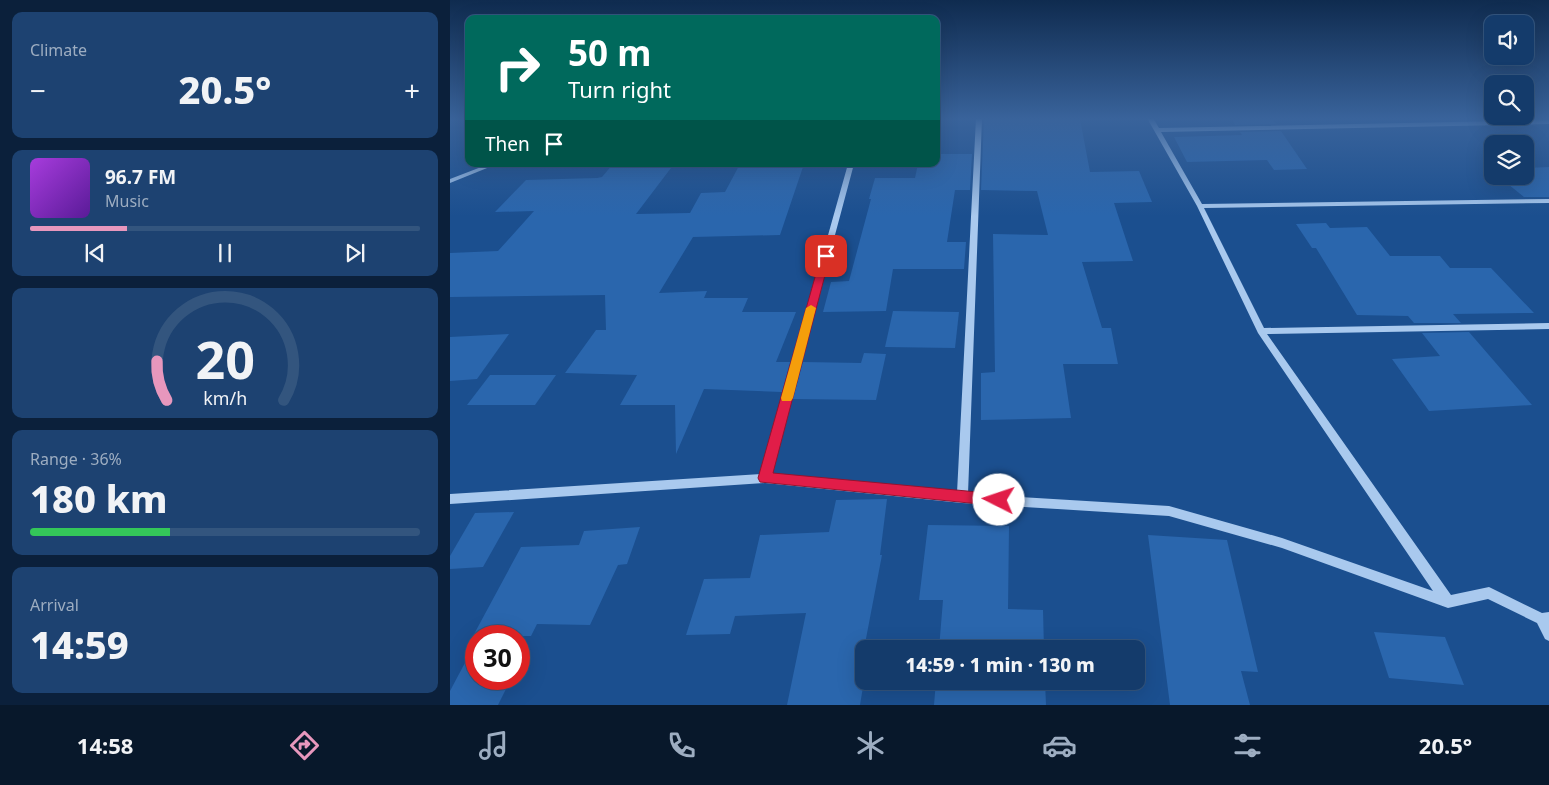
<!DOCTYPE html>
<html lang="en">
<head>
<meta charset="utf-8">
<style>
  body { margin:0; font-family:"Noto Sans",sans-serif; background:#1d4271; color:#f1f3f6; height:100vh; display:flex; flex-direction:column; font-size:19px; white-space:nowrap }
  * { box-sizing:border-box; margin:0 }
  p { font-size:16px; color:#9dadc1 }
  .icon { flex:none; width:28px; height:28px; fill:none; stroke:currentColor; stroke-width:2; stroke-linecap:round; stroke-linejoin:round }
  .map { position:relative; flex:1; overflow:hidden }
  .drawer { display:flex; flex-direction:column; gap:12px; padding:12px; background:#0b203b; width:450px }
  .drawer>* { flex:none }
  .hud { position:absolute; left:15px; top:15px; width:475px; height:152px; border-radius:10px; box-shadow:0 5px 20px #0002,0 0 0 1px #33557e; background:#00695c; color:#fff; overflow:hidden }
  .tools { position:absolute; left:1034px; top:15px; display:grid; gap:10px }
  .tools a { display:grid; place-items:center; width:50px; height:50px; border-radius:10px; background:#143b6b; box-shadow:0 5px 20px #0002,0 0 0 1px #33557e; font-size:25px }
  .speed { position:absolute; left:15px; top:625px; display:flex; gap:10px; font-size:25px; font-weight:700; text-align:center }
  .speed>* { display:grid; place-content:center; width:65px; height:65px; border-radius:50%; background:#143b6b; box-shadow:0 5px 20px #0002,0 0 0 1px #33557e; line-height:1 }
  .speed .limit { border:8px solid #d22; background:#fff; color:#111 }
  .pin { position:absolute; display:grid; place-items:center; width:42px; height:42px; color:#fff; margin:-21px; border-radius:10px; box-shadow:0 2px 8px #0006 }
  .me { position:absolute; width:55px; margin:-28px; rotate:274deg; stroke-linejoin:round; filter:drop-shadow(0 0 4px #0008) }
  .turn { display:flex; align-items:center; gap:18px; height:105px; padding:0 20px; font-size:22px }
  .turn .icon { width:65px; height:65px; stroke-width:2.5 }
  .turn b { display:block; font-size:35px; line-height:42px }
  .then { display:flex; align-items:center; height:48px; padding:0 20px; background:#0003; gap:10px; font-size:19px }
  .big { font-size:38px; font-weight:800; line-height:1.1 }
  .drawer .card { flex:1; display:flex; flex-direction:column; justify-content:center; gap:8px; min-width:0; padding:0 18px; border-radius:10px; background:#1d4271 }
  .drawer .dial { align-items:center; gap:0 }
  .dial svg { height:130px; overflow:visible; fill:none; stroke:#33557e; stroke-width:7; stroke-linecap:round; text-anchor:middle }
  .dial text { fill:#f1f3f6; stroke:none }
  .song { display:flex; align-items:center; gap:15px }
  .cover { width:60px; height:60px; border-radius:8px; background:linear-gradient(135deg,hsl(280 70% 55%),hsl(270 70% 35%)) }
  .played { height:5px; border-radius:2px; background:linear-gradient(90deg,#e797bd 25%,#33557e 25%) }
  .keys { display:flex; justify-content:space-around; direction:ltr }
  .heat { display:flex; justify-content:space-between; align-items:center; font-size:28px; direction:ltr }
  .charge { height:8px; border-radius:4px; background:linear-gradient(90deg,#34c759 36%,#33557e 0) }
  .trip { position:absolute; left:405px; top:640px; width:290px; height:50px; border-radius:10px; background:#143b6b; box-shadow:0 5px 20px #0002,0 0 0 1px #33557e; font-weight:800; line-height:50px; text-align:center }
  .tab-bar { display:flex; height:80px; justify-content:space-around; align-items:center; background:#08182b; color:#9dadc1 }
  .tab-bar .icon { width:35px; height:35px }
  .tab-bar .active { color:#e797bd }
  .tab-bar b { font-size:22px; color:#f1f3f6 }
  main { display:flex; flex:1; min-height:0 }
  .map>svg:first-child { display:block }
</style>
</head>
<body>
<main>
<section class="drawer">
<div class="card"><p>Climate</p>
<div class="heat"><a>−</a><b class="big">20.5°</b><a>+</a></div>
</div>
<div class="card">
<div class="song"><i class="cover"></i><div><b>96.7 FM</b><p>Music</p></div></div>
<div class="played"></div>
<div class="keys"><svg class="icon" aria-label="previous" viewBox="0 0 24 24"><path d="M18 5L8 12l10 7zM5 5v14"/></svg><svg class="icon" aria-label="pause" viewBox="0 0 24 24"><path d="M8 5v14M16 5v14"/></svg><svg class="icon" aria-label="next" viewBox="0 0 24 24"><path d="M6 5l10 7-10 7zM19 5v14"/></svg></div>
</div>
<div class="card dial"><svg viewBox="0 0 100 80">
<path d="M14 69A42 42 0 1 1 86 69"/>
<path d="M14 69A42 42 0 0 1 8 45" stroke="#e797bd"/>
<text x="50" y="56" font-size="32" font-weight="700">20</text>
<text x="50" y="72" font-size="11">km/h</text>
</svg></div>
<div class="card"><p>Range · 36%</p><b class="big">180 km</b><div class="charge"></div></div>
<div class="card"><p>Arrival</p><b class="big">14:59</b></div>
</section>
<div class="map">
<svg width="1099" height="705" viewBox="0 0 1099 705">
  <rect width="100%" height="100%" fill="#1b4f8f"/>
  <!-- building -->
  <g fill="#2a66ad">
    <polygon points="534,118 630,119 640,172 689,171 702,202 664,203 683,261 632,262 652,328 661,328 668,364 613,364 621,418 531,420 531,373 545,372 543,234 598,235 587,191 531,190"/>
    <polygon points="781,118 821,118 826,124 785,125"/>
    <polygon points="831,131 857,169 824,170 817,160 737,162 724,137 792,135 790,132"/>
    <polygon points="486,154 522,154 520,190 505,190 497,242 516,242 514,269 443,269 436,311 373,312 381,282 399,281 421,199 419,199 425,178 465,178 468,164 486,164"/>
    <polygon points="163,164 224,164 186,214 240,213 251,193 275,192 290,164 354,164 330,235 243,237 209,293 257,291 254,298 298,298 292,312 346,312 326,362 340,362 332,392 254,389 226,454 225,405 170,405 187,375 115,373 146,330 156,330 155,295 0,297 0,253 48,251 84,211 45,212 76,180 147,178 152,177"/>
    <polygon points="1099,167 1099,197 1074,197 1048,176 1075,176 1075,168"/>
    <polygon points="876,223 880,228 917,227 940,256 990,256 1000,268 1041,268 1084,313 1003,314 1011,323 964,323 958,316 907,315 866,248 862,248 846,224"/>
    <polygon points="443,311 509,312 505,348 435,347"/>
    <polygon points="1019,332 1082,405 979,411 942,359 990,356 972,333"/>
    <polygon points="59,334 27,379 0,381 0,337"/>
    <polygon points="414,353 436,354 426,400 343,399 353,362 411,363"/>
    <polygon points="40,375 106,375 85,405 17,405"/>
    <polygon points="437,499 430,555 432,555 414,649 414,681 410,705 337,705 356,613 285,616 280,634 236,635 254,579 300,578 310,535 379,532 386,500"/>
    <polygon points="64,512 33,567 0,569 0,556 25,513"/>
    <polygon points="478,525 559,526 558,609 593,610 594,649 489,649 493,600 469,600"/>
    <polygon points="190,527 177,564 168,565 140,625 87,624 81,636 23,636 71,547 129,545 134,531"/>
    <polygon points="698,535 777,540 808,672 791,671 800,705 720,705"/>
    <polygon points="924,632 995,637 1014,685 939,678"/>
    <polygon points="26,642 26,679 61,679 48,705 0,705 0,691"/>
    <polygon points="486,681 595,681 596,705 484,705"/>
  </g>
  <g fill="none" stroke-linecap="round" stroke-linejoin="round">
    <!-- minor -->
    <g fill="#a9c9ee" fill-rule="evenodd">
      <polygon points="526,118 532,118 518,494 719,506 832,538 983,591 808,333 747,206 697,118 703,118 709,128 1099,120 1099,124 711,132 752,204 1099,199 1099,203 754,208 814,328 1099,323 1099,329 817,334 1001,595 1039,587 1092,613 1099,612 1099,641 1095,639 1087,623 1038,599 998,608 832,548 719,516 512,503 315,483 0,504 0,494 311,474 398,164 404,164 321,474 507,493"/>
      <polygon points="39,164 47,164 0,183 0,179"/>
    </g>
  </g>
  <!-- sky -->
  <linearGradient id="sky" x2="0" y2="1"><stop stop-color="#0f2b4f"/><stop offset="0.55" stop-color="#39639b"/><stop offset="1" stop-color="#39639b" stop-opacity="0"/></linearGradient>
  <rect width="1099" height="216" fill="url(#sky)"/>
  <!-- route -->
  <polygon fill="#e11d48" stroke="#92132f" points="376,253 380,256 323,473 549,494 554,496 556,500 554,505 549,506 310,482 308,478 371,256"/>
  <!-- slow -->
  <polygon fill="#f59e0b" points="361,305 366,308 343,398 341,401 332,401 331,398 356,308"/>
</svg>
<div class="tools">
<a><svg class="icon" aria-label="sound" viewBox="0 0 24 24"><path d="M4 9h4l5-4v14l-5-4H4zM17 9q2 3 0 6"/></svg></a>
<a><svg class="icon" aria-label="search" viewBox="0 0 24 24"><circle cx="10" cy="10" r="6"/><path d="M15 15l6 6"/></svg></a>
<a><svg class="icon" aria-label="layers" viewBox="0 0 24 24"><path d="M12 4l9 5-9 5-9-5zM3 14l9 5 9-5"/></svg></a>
</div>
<div class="speed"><div class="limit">30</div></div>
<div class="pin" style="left:376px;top:256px;background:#d93025"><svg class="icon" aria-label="arrive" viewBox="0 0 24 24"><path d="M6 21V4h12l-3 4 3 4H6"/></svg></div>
<svg class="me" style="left:549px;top:500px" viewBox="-20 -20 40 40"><circle r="19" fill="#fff"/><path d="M0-13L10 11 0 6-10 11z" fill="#e11d48"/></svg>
<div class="trip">14:59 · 1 min · 130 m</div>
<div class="hud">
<div class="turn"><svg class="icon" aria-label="right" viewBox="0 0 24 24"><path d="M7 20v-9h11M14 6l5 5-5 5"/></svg><div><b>50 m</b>Turn right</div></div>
<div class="then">Then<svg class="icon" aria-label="arrive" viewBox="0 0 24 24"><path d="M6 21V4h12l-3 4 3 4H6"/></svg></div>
</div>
</div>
</main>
<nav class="tab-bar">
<b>14:58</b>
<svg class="icon active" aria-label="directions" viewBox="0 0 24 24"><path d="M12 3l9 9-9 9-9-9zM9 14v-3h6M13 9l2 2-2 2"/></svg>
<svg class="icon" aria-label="music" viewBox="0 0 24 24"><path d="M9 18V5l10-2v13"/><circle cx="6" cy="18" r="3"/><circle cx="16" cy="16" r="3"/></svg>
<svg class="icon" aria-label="phone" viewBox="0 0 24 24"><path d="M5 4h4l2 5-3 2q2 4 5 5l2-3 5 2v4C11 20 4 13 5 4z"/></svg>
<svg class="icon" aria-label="climate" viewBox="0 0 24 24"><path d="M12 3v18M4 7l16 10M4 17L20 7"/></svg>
<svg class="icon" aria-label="car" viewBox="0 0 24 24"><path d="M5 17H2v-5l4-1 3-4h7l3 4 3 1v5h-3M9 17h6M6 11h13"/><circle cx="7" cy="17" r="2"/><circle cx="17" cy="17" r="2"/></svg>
<svg class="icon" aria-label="filters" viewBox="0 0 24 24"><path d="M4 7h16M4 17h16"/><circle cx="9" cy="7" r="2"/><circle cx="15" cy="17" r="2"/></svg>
<b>20.5°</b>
</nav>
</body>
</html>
